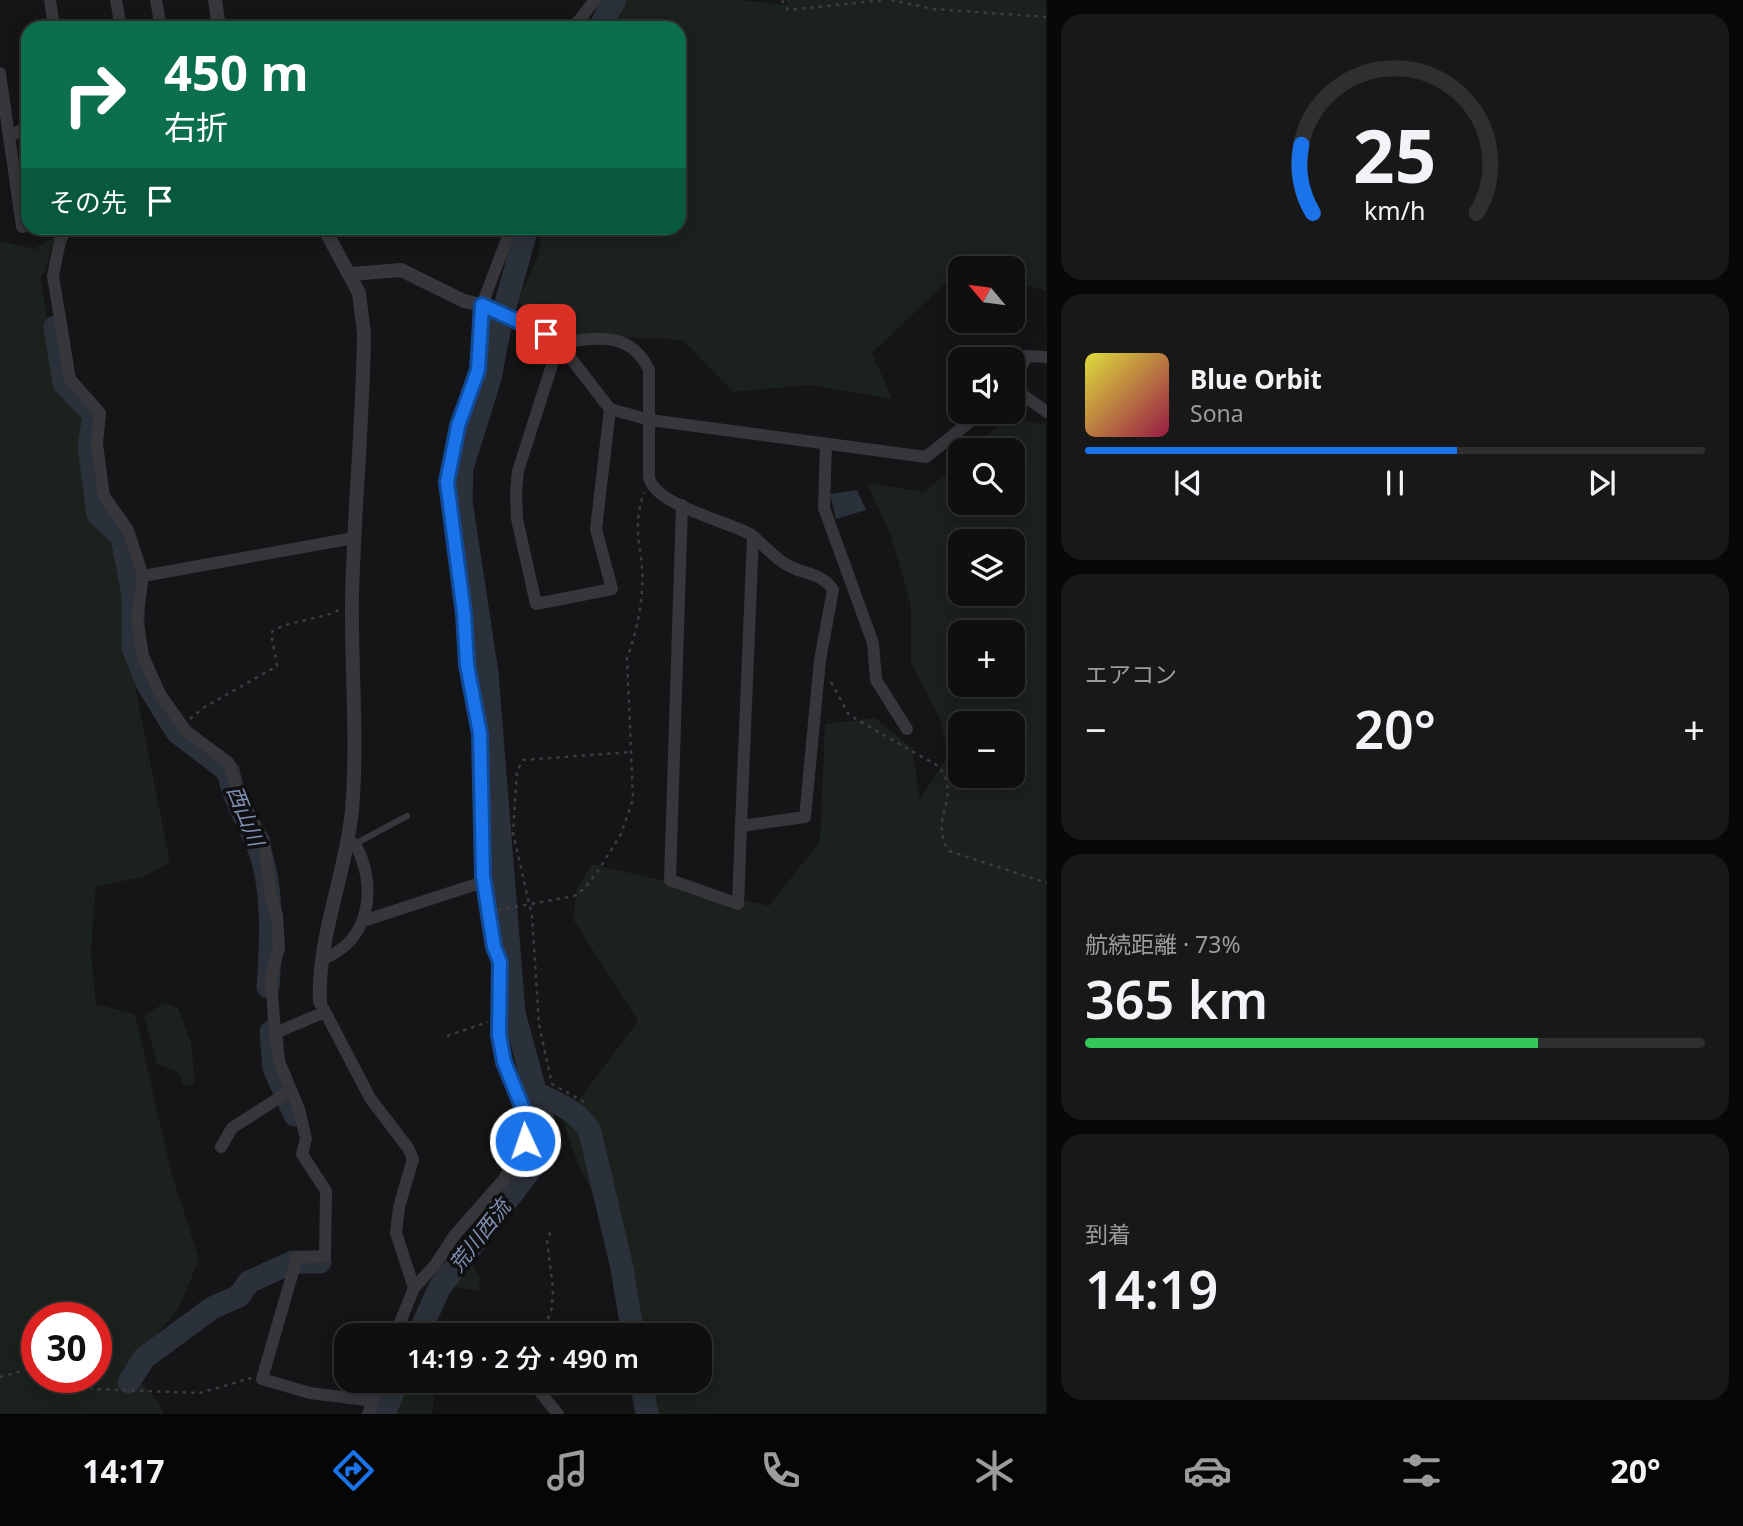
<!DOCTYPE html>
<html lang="ja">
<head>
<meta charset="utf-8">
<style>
  body { margin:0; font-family:"Noto Sans","Noto Sans JP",sans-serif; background:#191819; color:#f1f3f6; height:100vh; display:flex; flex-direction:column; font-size:26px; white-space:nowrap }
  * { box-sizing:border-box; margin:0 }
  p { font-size:23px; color:#9c9c9f }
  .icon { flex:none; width:38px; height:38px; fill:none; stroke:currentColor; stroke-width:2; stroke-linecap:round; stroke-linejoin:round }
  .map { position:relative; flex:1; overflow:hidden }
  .side { display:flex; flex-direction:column; gap:14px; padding:14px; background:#090809; width:696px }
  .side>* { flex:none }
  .top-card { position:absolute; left:21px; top:21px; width:665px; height:214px; border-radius:21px; box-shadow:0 4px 18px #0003,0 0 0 2px #302f30; background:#0b6e4f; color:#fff; overflow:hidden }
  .needle { width:46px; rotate:299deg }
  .tools { position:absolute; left:948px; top:256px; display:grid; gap:14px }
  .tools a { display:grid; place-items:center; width:77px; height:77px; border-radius:14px; background:#100f10; box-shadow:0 4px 18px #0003,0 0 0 2px #302f30; font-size:35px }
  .speed { position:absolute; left:21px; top:1302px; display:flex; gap:14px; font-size:35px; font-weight:700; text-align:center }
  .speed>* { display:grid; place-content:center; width:91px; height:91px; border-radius:50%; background:#100f10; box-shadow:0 4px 18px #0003,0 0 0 2px #302f30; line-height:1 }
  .speed .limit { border:10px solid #d22; background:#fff; color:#111 }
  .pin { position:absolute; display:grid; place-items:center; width:60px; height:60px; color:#fff; margin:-30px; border-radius:14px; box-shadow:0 4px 10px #0006 }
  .me { position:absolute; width:77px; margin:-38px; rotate:357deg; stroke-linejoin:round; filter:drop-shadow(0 0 5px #0008) }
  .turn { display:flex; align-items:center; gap:24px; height:147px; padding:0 28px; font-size:32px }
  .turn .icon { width:91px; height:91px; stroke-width:2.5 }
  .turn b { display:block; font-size:49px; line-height:60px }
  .then { display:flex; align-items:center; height:66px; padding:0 28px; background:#0003; gap:14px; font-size:26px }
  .big { font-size:52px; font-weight:600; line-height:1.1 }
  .side .widget { flex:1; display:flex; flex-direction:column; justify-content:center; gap:10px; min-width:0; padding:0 24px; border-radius:21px; background:#191819 }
  .side .dial { align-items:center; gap:0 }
  .dial svg { height:182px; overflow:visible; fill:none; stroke:#302f30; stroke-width:7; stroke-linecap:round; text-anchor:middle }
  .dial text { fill:#f1f3f6; stroke:none }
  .song { display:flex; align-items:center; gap:21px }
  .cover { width:84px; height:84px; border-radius:10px; background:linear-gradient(135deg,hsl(60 70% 55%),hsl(340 70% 35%)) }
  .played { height:7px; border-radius:4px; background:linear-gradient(90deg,#1a73e8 60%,#302f30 60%) }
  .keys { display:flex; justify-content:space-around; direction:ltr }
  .heat { display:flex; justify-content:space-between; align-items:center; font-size:38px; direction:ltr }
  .charge { height:10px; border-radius:5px; background:linear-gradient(90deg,#34c759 73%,#302f30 0) }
  .trip { position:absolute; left:334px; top:1323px; width:378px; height:70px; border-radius:21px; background:#100f10; box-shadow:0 4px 18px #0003,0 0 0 2px #302f30; font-weight:600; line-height:70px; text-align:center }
  .tabs { display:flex; height:112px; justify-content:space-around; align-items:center; background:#060606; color:#9c9c9f }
  .tabs .icon { width:49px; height:49px }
  .tabs .active { color:#1a73e8 }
  .tabs b { font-size:32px; color:#f1f3f6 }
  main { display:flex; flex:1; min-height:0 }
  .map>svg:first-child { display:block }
</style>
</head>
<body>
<main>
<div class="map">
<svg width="1047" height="1414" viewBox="0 0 1047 1414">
  <rect width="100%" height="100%" fill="#151416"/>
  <!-- green -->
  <g fill="#1b211d" fill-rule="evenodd">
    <polygon points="624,0 739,0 788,5 786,0 1046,0 1046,291 1013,281 1013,268 963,266 872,353 892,399 808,385 733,392 683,340 573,335 517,302 538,256 543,228 679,228 679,28 603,28"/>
    <path d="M 57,234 L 41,280 L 57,384 L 88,417 L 85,459 L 92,512 L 115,542 L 127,593 L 129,655 L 170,862 L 143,877 L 96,886 L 91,950 L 96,1004 L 135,1014 L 171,1171 L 199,1259 L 180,1306 L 129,1370 L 159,1402 L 164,1414 L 0,1414 L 0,241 L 35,249 ZM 37,1318 L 96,1318 L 96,1377 L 37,1377 Z"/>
    <path d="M 1008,417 L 1046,425 L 1046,1414 L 639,1414 L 638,1381 L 700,1381 L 700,1335 L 632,1335 L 616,1236 L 579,1167 L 563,1121 L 638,1021 L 573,919 L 577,888 L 592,864 L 769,906 L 820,841 L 825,724 L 875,718 L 912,748 L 920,799 L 948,756 L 941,721 L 911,662 L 911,606 L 891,536 L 867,483 L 924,492 L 961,460 L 961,502 L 1013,502 L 1013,450 L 972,450 ZM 961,541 L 1013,541 L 1013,593 L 961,593 ZM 961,632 L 1013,632 L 1013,684 L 961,684 ZM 961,723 L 1013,723 L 1013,775 L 961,775 Z"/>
    <polygon points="164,1003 178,1008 191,1042 195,1083 184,1086 177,1071 157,1064 144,1016"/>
    <polygon points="469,1256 480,1279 479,1291 447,1286 456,1257"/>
    <polygon points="389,1381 436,1381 432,1414 379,1414"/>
  </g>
  <!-- water -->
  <polygon fill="#2b313a" points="857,490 866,510 836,519 830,494"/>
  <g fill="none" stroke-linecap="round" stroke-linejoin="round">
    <!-- river -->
    <g stroke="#2b313a" stroke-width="23">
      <polyline points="599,28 615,0"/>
      <path d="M 55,327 L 64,383 L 94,415 L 89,447 L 98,514 L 122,537 L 133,595 L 133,648 L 148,685 L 177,732 L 228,771 C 234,802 250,824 260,852 C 274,892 271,946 268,987"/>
      <polyline points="271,1032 274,1068 295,1115"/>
      <path d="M 534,1092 C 554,1102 580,1111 590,1132 L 622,1268 L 633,1335"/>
      <polyline points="418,1335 440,1287 528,1173 541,1144 544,1124 514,1013 487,673 461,501 462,468 490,378 501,321 527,228"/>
      <polyline points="641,1381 647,1414"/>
      <polyline points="129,1382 144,1358 212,1308 239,1296 249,1282 293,1262 320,1262"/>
      <polyline points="384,1414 398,1381"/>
    </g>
    <!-- path -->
    <g stroke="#3c3c42" stroke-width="2.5" stroke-dasharray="3.5 5" stroke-linecap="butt">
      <polyline points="782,0 788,10 885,0"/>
      <polyline points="891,0 933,9 1047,17"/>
      <path d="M 831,682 L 849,715 L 938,766 C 964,797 927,818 949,851 L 1047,883"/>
      <path d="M 190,719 L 203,708 L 277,666 L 271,633 C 282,621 321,620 339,610"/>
      <path d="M 498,910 L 574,896 L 585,888 L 600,868 L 621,834 L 633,799 L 627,658 C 635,637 641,611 642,589 C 645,551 630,533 644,492"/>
      <polyline points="447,1036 488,1022"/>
      <polyline points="584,1102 552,1084 539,1025 532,916 513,833 517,771 523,760 632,752"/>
      <polyline points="542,1335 552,1308 553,1288 547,1240 551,1231"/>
      <polyline points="0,1377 37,1367"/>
      <polyline points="66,1377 94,1389 200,1393 251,1378"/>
    </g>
    <!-- service -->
    <polyline stroke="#36363b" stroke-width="6" points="355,844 407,816"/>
    <!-- minor -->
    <g stroke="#36363b" stroke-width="12">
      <polyline points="50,0 54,28"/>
      <polyline points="116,0 121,28"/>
      <polyline points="156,0 161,28"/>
      <polyline points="573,28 595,0"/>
      <polyline points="0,73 22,227 28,225"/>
      <polyline points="9,137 28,126"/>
      <polyline points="67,228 60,241 53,276 70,379 100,413 97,444 104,496 128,530 143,576 137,618 143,656 160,694 186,731 228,762 241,801 264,840 271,897 277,915 279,948 271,977 275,1033 279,1061 299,1109 306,1139 302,1154 326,1191 325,1256 297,1258 262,1379 310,1393 374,1401"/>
      <polyline points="482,305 546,334 559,343 610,409 650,420 926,457 983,411"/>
      <polyline points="1013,383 1027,356 1047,357"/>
      <polyline points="1013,388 1047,412"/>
      <path d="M 610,409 L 596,529 L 612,589 L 536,604 L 517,519 L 516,493 L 518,471 L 559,343 C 596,338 630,330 649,370 L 649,477 C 654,505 727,521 750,534 C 761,541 771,556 787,565 C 802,574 823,573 833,590 L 820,660 L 805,817 L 741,826 L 753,536"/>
      <polyline points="826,444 824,508 873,643 876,680 907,729"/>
      <polyline points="682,505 670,880 738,904 741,826"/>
      <polyline points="143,576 354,538"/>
      <polyline points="363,921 483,882"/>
      <path d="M 322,959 C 371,942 378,885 355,844 L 348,844"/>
      <polyline points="320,1002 370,1098 408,1148 413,1159 399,1207 396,1233 414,1288"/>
      <polyline points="275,1033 325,1012"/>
      <polyline points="221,1147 232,1128 291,1090"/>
      <polyline points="395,1335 414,1288 435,1265 454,1236 504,1179 528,1131 525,1111 504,1062 499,1035 500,963 489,919 483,876 480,734 467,665 464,614 447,482 458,426 478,370 482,305 511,228"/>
      <polyline points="531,1381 558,1414"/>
      <polyline points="368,1414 380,1381"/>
    </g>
    <!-- tertiary -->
    <g stroke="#36363b" stroke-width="14">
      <polyline points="215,0 219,28"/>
      <polyline points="351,274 401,270 464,301 482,305"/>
      <path d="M 320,1002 C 317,938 346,874 352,810 C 358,739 351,669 352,598 C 354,509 363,421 364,333 L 359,293 L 324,228"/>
    </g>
  </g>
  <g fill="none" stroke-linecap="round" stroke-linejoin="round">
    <defs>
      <polyline id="route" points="525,1141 528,1121 504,1062 499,1035 500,962 494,947 483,876 480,734 467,665 464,614 447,482 458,426 478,370 482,305 546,334"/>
    </defs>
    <!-- route casing -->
    <use href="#route" stroke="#114b97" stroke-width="18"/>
    <!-- route -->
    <use href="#route" stroke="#1a73e8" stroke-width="12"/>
  </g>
  <g text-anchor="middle" stroke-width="7" stroke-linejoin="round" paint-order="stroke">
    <!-- water labels -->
    <g font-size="21" font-style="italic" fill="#7e90b1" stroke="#100f11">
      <text transform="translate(245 816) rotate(68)" y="7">西山川</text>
      <text transform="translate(480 1236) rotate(-52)" y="7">荒川西流</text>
    </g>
  </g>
</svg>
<div class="tools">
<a><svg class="needle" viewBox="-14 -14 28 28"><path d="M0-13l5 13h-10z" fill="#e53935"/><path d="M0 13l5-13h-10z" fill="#9c9c9f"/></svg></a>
<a><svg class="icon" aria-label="sound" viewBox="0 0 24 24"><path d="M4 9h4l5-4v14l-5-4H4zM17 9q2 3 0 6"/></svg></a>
<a><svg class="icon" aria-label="search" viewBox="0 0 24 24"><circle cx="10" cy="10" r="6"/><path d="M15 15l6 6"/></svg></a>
<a><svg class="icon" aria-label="layers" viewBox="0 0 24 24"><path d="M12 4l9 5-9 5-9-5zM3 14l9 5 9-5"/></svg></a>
<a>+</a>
<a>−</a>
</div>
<div class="speed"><div class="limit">30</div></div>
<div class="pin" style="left:546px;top:334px;background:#d93025"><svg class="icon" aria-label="arrive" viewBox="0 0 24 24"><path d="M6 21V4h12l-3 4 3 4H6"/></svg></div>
<svg class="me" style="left:525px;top:1141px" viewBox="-20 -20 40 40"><circle r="17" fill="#1a73e8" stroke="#fff" stroke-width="3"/><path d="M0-11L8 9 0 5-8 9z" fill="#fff"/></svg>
<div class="trip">14:19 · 2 分 · 490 m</div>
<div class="top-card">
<div class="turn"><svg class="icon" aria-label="right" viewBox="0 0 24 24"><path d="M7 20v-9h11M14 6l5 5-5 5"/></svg><div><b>450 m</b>右折</div></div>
<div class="then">その先<svg class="icon" aria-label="arrive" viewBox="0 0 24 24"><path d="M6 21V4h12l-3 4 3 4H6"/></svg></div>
</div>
</div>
<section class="side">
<div class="widget dial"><svg viewBox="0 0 100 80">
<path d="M14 69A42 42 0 1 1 86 69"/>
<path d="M14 69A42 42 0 0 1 9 39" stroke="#1a73e8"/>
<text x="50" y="56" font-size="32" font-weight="700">25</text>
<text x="50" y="72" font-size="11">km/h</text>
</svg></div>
<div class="widget">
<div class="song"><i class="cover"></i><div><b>Blue Orbit</b><p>Sona</p></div></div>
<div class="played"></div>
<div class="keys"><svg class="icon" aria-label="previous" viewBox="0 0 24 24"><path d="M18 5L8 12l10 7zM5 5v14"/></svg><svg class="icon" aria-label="pause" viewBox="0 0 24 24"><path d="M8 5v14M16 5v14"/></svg><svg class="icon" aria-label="next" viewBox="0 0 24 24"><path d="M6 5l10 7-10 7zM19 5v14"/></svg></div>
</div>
<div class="widget"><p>エアコン</p>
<div class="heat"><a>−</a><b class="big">20°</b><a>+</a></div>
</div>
<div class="widget"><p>航続距離 · 73%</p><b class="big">365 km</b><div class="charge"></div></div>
<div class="widget"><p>到着</p><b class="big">14:19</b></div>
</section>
</main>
<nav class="tabs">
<b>14:17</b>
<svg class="icon active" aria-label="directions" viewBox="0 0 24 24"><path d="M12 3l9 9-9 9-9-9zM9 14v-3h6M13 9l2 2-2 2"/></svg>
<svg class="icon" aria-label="music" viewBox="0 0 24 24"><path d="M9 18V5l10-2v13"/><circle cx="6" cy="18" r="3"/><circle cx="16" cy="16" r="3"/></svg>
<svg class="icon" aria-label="phone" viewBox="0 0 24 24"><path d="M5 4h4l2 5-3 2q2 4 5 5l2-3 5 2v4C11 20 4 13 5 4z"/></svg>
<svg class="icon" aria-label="climate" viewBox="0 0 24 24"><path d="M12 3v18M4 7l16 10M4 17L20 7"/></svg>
<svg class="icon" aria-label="car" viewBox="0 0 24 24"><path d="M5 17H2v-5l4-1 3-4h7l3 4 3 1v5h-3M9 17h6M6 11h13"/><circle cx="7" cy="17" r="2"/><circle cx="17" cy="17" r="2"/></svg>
<svg class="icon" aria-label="filters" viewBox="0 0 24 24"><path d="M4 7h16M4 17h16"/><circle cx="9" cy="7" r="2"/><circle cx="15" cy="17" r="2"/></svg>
<b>20°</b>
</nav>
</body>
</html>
